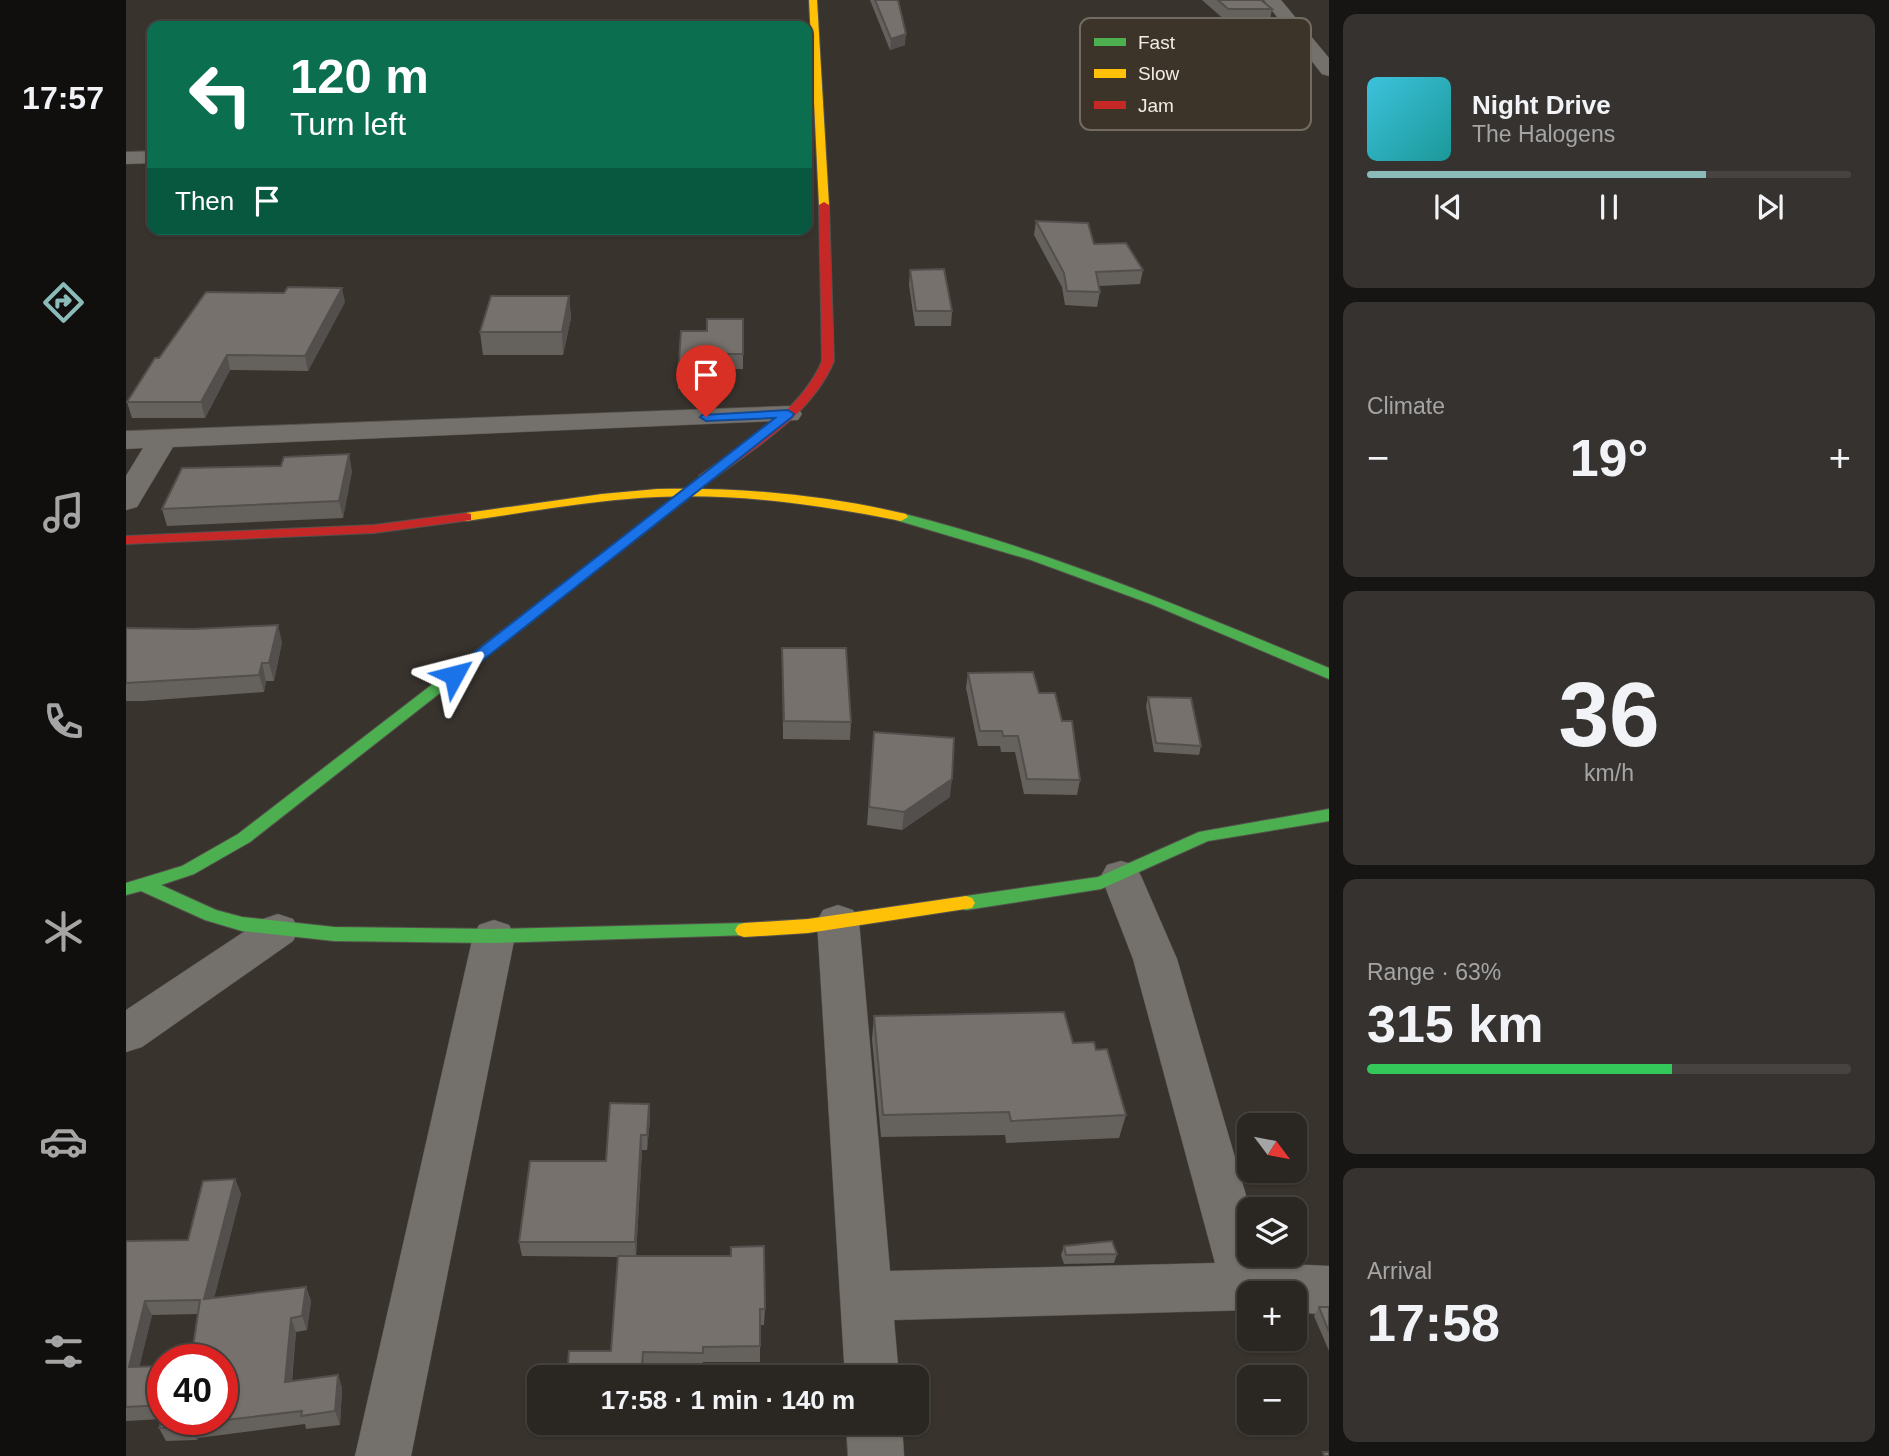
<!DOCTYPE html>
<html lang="en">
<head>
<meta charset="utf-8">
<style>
  body { margin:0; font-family:Helvetica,sans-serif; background:#36322f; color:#f1f3f6; height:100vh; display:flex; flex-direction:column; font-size:26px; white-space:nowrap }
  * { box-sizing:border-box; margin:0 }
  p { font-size:23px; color:#a5a5a5 }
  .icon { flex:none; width:38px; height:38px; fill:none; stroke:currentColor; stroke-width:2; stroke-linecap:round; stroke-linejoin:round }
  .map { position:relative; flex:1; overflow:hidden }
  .drawer { display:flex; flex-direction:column; gap:14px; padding:14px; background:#171513; width:560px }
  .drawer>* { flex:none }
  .top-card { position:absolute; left:21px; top:21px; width:665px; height:214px; border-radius:14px; box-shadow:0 2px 5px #0004,0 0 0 2px #464340; background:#0b6e4f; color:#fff; overflow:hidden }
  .needle { width:46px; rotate:122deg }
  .tools { position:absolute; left:1111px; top:1113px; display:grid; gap:14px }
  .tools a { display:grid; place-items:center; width:70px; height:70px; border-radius:14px; background:#2a2622; box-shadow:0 2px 5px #0004,0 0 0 2px #464340; font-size:35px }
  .speed { position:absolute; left:21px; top:1344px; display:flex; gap:14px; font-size:35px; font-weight:700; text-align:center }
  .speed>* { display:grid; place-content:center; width:91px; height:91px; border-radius:50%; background:#2a2622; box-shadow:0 2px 5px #0004,0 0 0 2px #464340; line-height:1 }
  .speed .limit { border:10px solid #d22; background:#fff; color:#111 }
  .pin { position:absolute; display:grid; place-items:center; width:60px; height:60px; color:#fff; margin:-72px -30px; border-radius:50% 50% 50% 0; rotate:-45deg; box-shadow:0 0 7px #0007 }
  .pin .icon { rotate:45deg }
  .me { position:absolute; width:77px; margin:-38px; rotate:52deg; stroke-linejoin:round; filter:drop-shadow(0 0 5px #0008) }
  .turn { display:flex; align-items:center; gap:24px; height:147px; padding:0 28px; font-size:32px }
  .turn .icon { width:91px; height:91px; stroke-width:2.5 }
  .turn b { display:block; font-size:49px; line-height:60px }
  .then { display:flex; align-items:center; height:66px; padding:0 28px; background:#0003; gap:14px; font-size:26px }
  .big { font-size:52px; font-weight:700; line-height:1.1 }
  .drawer .card { flex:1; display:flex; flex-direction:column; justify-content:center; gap:10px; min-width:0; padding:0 24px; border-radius:14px; background:#36322f }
  .drawer .dial { align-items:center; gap:0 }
  .dial b { font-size:91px; line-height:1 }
  .song { display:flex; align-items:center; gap:21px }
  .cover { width:84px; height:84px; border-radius:10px; background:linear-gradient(135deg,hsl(190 70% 55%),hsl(180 70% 35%)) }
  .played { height:7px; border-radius:4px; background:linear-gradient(90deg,#8bbbb9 70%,#464340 70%) }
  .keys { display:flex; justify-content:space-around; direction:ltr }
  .heat { display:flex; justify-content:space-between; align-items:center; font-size:38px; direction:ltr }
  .charge { height:10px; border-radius:5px; background:linear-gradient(90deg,#34c759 63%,#464340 0) }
  .trip { position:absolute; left:401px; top:1365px; width:402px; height:70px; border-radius:14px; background:#2a2622; box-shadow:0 2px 5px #0004,0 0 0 2px #464340; font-weight:700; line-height:70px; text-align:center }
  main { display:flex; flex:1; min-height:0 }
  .tabs { display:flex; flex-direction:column; width:126px; justify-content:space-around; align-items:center; background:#110f0e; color:#a5a5a5 }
  .tabs .icon { width:49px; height:49px }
  .tabs .on { color:#8bbbb9 }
  .tabs b { font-size:32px; color:#f1f3f6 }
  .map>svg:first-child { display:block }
</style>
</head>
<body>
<main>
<nav class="tabs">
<b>17:57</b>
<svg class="icon on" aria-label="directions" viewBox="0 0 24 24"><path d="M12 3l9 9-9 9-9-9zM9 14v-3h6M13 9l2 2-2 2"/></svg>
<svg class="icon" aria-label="music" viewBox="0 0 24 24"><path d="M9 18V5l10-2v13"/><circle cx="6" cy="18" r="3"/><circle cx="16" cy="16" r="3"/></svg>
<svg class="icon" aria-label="phone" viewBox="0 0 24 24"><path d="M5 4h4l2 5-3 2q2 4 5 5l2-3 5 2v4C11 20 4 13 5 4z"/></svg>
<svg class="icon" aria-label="climate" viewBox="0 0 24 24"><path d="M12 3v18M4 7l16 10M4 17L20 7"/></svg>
<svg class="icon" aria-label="car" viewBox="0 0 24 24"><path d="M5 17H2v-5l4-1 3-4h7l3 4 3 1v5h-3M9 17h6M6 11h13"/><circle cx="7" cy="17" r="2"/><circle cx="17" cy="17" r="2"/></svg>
<svg class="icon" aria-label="filters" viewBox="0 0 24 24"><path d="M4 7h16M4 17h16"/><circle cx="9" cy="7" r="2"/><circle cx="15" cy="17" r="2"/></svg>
</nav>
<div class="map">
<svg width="1203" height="1456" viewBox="0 0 1203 1456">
  <rect width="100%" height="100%" fill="#38332d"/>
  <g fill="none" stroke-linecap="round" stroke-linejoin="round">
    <defs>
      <g id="street">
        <polygon points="1138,0 1155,0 1203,58 1203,76 1196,74"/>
        <polygon points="26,151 26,163 0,164 0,152"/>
        <polygon points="662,406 672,408 676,414 672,420 47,447 11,507 0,510 0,476 17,448 0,449 0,431"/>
        <polygon points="995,861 1009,865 1015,876 1051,959 1124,1209 1124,1255 1138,1255 1140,1263 1203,1266 1203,1314 1169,1313 1169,1293 1124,1293 1124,1310 768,1320 773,1377 719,1377 691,921 697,910 712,905 727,910 733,921 764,1271 1089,1263 1007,959 975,876 981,865"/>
        <polygon points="152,914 167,919 173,930 167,941 16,1047 0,1052 0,1010 137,919"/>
        <polygon points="368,920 383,925 389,936 285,1456 229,1456 347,936 353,925"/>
        <polygon points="720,1423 776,1423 778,1456 722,1456"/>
      </g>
      <g id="fast">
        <polygon points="578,475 584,479 583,482 124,842 68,874 35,885 90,910 116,917 208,927 368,929 618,923 624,925 627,930 624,935 368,943 208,941 116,931 79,920 15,891 0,895 0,883 56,866 112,834"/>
        <path d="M 775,513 C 923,550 1063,610 1203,668 L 1203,679 L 1025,604 L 905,560 L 770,520 L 768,517 Z"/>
        <polygon points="1203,809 1203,821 1082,841 975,889 840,910 834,908 831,903 834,898 840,896 972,877 1073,832"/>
      </g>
      <g id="slow">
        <polygon points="683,0 691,0 703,205 698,208 693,205"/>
        <path d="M 531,489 C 614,487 699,495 780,514 L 782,517 L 775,521 C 695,505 613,493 531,497 C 467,500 403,512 340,521 L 333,517 L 340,513 L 476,494 Z"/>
        <polygon points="840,896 846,898 849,903 846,908 682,933 618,937 612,935 609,930 612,925 618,923 682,919"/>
      </g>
      <g id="jam">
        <path d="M 698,202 L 703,205 L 708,361 C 685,416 628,448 583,482 L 573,482 L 573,476 C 617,444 674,413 696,361 L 693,205 Z"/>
        <polygon points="340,513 345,514 345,520 248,533 0,544 0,536 248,525"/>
      </g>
    </defs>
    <!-- street casing -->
    <use href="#street" stroke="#55514c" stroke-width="1"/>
    <!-- fast casing -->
    <use href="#fast" stroke="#55514c" stroke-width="2"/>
    <!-- slow casing -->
    <use href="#slow" stroke="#55514c" stroke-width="2"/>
    <!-- jam casing -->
    <use href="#jam" stroke="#55514c" stroke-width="2"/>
    <!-- street -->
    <use href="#street" fill="#74716d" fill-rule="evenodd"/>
    <!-- fast -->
    <use href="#fast" fill="#4caf50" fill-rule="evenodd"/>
    <!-- slow -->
    <use href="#slow" fill="#ffc107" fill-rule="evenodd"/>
    <!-- jam -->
    <use href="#jam" fill="#c62828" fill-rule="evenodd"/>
  </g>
  <!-- wall -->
  <g fill="#65615d" fill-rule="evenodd">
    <polygon points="744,0 772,0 779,45 764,50"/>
    <polygon points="1076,0 1135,0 1146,9 1144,20 1100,21"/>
    <polygon points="910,221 1017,270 1014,284 973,286 974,292 971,307 939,305 936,287 908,235"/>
    <polygon points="784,270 826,311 825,326 789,326 783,285"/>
    <polygon points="443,296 445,318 437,355 357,355 354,332"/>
    <polygon points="219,302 182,371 104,370 79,418 6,418 1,402 33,358"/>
    <polygon points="617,319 617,369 587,369 587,389 552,389 552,374 581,331"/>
    <polygon points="226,471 217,518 41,526 36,509"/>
    <polygon points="0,628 156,642 148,681 140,681 138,692 17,701 0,701"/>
    <polygon points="656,648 725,722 724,740 657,739"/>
    <polygon points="842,673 913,693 936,721 954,780 951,795 898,794 889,752 875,752 874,746 852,746 840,688"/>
    <polygon points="1022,697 1075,746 1073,755 1028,752 1020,706"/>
    <polygon points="748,732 824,797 776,830 741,825"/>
    <polygon points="748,1016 947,1043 970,1050 1000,1115 993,1138 880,1143 879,1135 755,1137 746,1039"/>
    <polygon points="523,1104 524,1119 521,1150 516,1150 510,1256 639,1309 638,1325 634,1325 634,1362 577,1362 577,1368 518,1367 518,1377 441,1377 485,1351 492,1257 396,1256 393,1242 480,1161"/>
    <path d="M 109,1179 L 115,1194 L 88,1298 L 180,1287 L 185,1301 L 181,1330 L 170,1332 L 166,1381 L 212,1375 L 216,1388 L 214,1425 L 180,1429 L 179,1424 L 72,1438 L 71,1440 L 40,1441 L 33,1428 L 36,1419 L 0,1421 L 0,1241 L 62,1240 ZM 72,1314 L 96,1419 L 37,1419 L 37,1366 L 13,1367 L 26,1315 Z"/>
    <polygon points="938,1246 991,1254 988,1263 938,1264 935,1255"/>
    <polygon points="1193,1307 1203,1307 1203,1351 1188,1316"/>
  </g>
  <!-- shaded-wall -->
  <g fill="#534f4c">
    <polygon points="780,34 779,45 764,50 765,39"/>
    <polygon points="216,288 219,302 182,371 179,356"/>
    <polygon points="443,296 445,318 437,355 436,332"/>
    <polygon points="101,355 104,370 79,418 75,402"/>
    <polygon points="223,454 226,471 217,518 213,501"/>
    <polygon points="152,625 156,642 148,681 143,663"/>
    <polygon points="136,663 140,681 138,692 133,675"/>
    <polygon points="826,779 824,797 776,830 778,812"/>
    <polygon points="523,1104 524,1119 521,1150 521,1135"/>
    <polygon points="515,1135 516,1150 510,1257 509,1242"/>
    <polygon points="109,1179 115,1194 84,1313 78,1299"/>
    <polygon points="180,1287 185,1301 181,1330 176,1316"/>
    <polygon points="19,1301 26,1315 10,1381 3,1367"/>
    <polygon points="165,1318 170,1332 164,1395 159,1382"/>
    <polygon points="517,1352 518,1377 515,1377"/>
    <polygon points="212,1375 216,1388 214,1425 209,1411"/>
    <polygon points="65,1424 72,1438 71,1440 64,1427"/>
  </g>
  <!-- building -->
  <g fill="#76716c" stroke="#534f4c" stroke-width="2">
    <polygon points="749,0 772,0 780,34 765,39"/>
    <polygon points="1092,0 1135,0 1146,9 1102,9"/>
    <polygon points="910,221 962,223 968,244 1000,243 1017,270 970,272 974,292 941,291 938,273"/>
    <polygon points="818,269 826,311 790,311 784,270"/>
    <polygon points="162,287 216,288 179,356 101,355 75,402 1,402 29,358 33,358 80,292 158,293"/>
    <polygon points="365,296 443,296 436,332 354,332"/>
    <polygon points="581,319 617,319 617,354 587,354 587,374 552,374 555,331 581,331"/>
    <polygon points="223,454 213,501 36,509 56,468 155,466 158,457"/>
    <polygon points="152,625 143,663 136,663 133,675 0,683 0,628 67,629"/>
    <polygon points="656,648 720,648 725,722 658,721"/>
    <polygon points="907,672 913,693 929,693 936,721 946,721 954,780 901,779 892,736 877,736 876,731 854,731 842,673"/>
    <polygon points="1022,697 1065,698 1075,746 1030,743"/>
    <polygon points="748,732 828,738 826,779 778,812 743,807"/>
    <polygon points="938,1012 947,1043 968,1042 970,1050 981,1049 1000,1115 885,1121 883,1112 757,1115 748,1016"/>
    <polygon points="484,1103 523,1104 521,1135 515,1135 509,1242 393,1242 404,1161 480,1161"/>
    <polygon points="109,1179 78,1299 180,1287 176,1316 165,1318 159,1382 212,1375 209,1411 175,1416 176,1411 65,1424 64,1427 33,1428 37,1415 37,1419 96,1419 96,1360 65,1360 74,1300 19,1301 3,1367 37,1366 37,1405 0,1407 0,1241 62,1240 77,1181"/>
    <polygon points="986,1241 991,1254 940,1255 938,1246"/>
    <polygon points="638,1246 639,1309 634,1309 634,1346 577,1347 577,1353 517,1352 515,1377 441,1377 443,1351 485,1351 492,1256 605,1256 605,1247"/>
    <polygon points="1193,1307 1203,1307 1203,1332"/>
    <polygon points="1197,1452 1203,1452 1203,1456 1198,1456"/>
  </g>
  <!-- route -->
  <polygon fill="#1a73e8" stroke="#114b97" stroke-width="2" points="662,410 668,414 666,417 334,678 323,678 320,675 323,672 649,418 580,421 574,417 576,415"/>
  <!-- legend -->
  <rect x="954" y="18" width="231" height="112" rx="10" fill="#3c3429" stroke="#726b61" stroke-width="2"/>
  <rect x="968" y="38" width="32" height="8" fill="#4caf50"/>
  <rect x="968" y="69" width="32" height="9" fill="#ffc107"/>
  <rect x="968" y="101" width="32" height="8" fill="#c62828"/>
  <g font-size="19" fill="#f1ece5">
    <text x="1012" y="49">Fast</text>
    <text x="1012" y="80">Slow</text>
    <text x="1012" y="112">Jam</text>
  </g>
</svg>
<div class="tools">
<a><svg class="needle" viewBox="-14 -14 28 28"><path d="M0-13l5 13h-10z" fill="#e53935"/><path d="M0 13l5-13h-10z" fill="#a5a5a5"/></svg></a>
<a><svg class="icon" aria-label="layers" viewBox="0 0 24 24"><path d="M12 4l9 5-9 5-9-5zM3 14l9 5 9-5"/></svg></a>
<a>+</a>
<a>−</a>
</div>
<div class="speed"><div class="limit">40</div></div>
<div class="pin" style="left:580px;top:417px;background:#d93025"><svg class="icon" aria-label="arrive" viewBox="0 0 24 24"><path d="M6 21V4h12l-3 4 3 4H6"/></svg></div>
<svg class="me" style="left:328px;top:675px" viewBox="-20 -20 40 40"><path d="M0-17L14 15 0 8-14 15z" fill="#1a73e8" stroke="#fff" stroke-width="4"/></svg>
<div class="trip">17:58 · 1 min · 140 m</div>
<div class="top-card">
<div class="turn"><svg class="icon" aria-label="left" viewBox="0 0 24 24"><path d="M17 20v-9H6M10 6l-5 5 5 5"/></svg><div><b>120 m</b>Turn left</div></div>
<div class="then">Then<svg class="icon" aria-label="arrive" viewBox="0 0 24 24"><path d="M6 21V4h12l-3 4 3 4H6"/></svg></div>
</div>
</div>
<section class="drawer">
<div class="card">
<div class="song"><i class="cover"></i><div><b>Night Drive</b><p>The Halogens</p></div></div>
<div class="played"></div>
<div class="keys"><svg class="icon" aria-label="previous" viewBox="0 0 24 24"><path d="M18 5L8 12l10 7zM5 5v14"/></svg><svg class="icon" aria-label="pause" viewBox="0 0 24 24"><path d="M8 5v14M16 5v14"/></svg><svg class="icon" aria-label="next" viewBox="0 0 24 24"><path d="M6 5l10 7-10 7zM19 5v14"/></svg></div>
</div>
<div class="card"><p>Climate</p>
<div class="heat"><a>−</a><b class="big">19°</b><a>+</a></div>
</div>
<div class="card dial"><b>36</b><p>km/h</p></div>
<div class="card"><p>Range · 63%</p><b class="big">315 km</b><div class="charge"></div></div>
<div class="card"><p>Arrival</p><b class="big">17:58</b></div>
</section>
</main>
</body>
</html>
